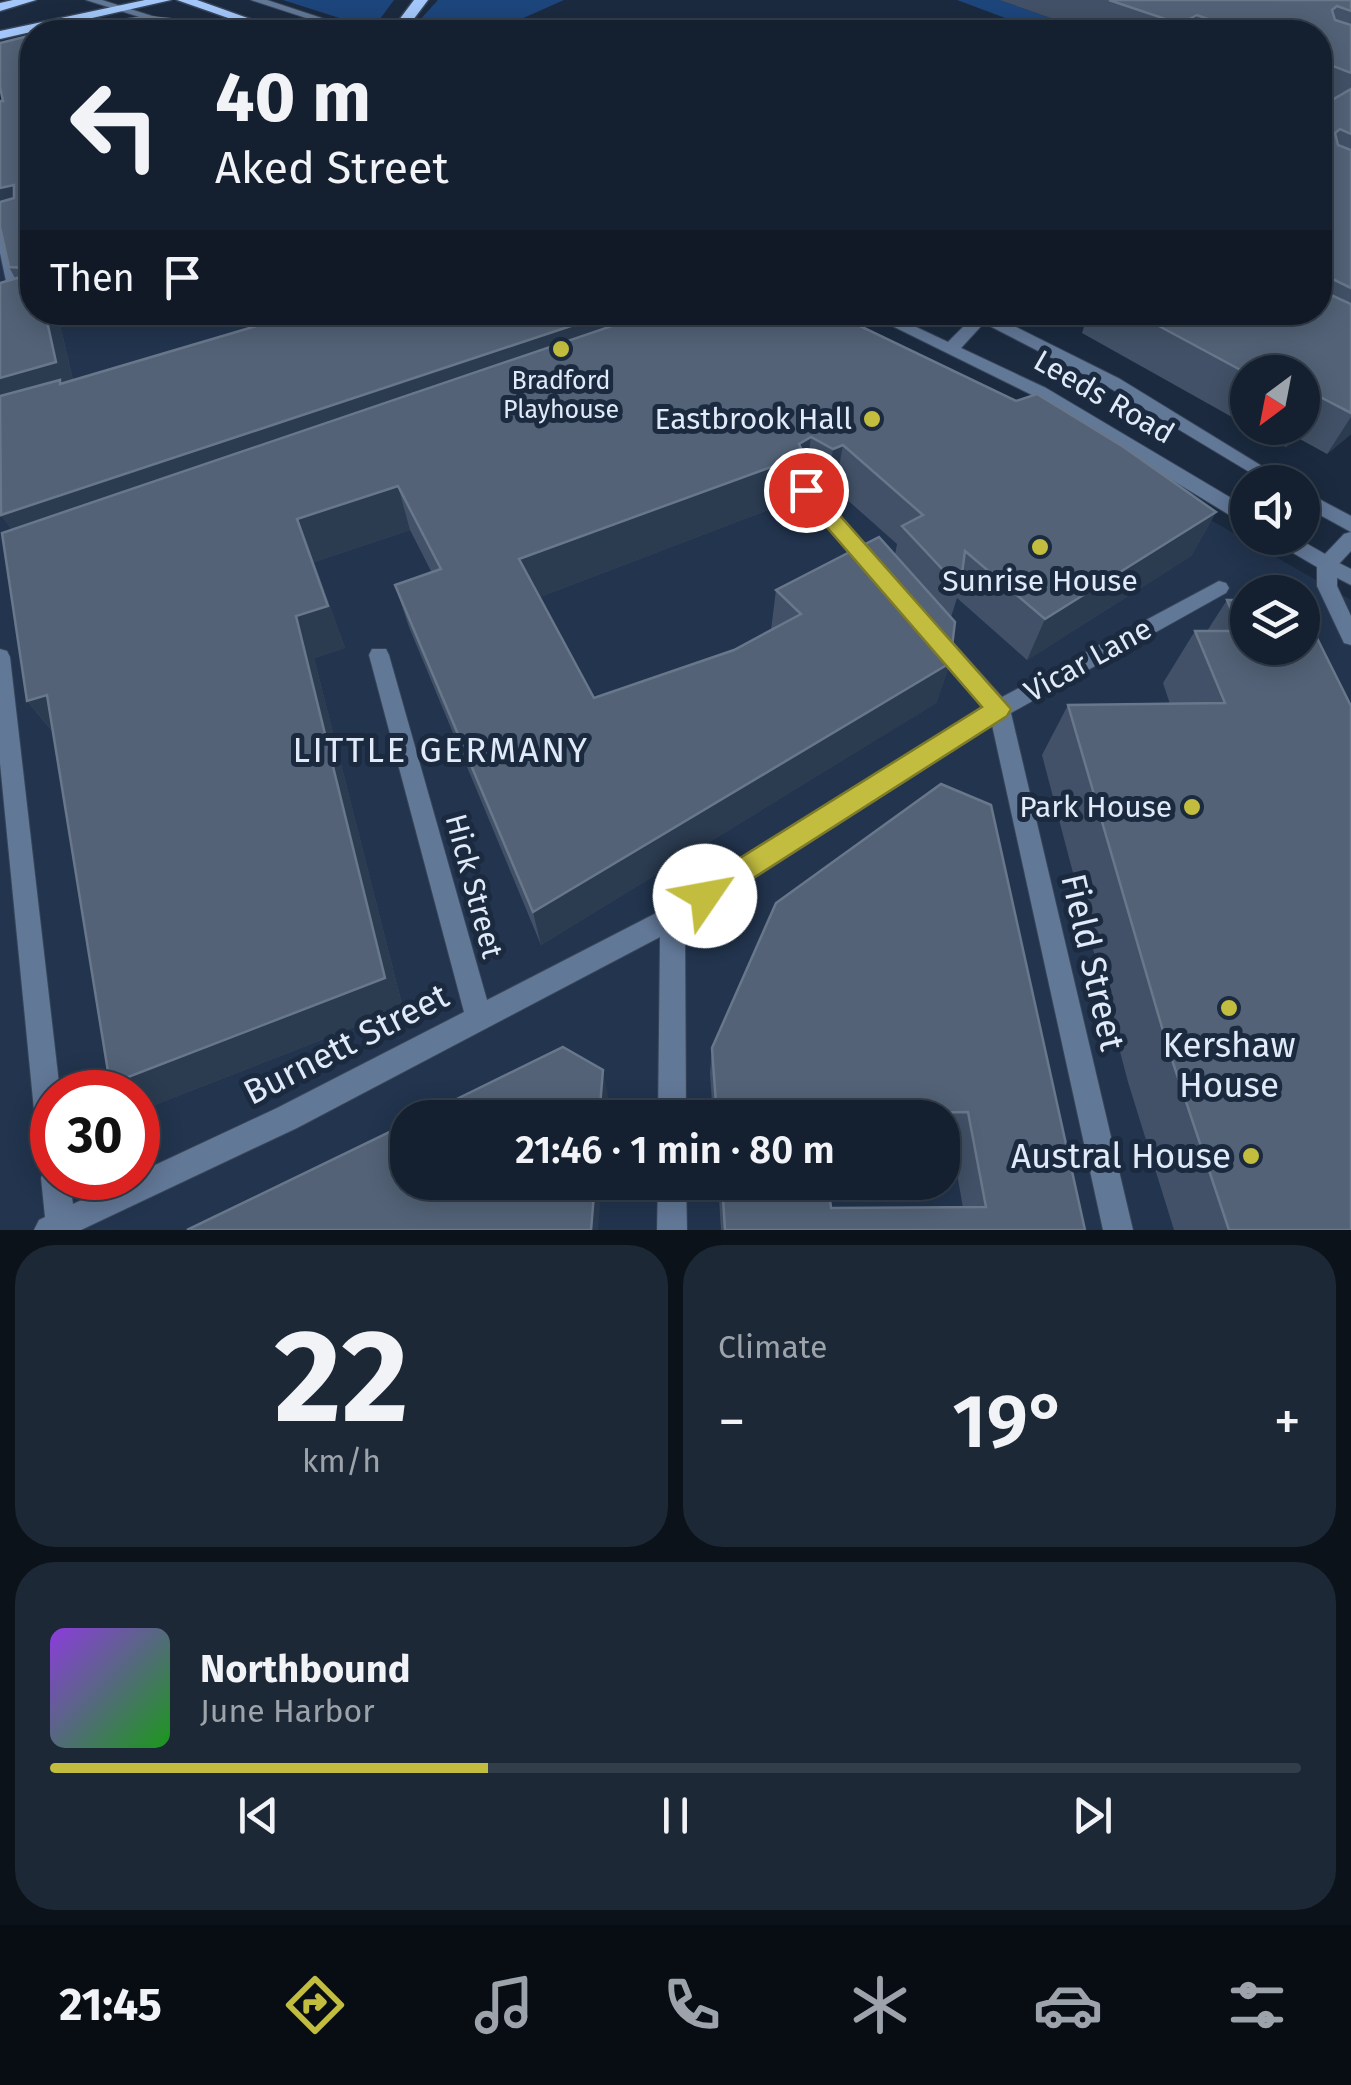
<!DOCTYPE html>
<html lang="en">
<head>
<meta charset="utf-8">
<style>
  body { margin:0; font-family:"Fira Sans",sans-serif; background:#1d2837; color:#f1f3f6; height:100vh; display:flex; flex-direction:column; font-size:38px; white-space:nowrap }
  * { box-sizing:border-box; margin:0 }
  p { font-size:32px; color:#9da3aa }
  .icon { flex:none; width:55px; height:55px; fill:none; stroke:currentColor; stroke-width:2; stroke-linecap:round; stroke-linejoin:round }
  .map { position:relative; height:1230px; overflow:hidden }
  .side { display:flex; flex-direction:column; gap:15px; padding:15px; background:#0b121a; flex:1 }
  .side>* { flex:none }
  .guide { position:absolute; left:20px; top:20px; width:1312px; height:305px; border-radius:40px; box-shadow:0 5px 25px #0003,0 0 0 2px #333e4b; background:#14202f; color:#f1f3f6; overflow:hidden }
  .needle { width:65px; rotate:212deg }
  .fabs { position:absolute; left:1230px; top:355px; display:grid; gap:20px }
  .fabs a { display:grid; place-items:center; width:90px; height:90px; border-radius:50%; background:#14202f; box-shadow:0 5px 25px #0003,0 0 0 2px #333e4b; font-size:50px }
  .speed { position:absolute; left:30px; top:1070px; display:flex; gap:20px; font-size:50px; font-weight:700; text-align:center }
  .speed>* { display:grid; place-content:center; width:130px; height:130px; border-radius:50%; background:#14202f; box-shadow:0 5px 25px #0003,0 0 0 2px #333e4b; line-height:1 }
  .speed .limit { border:15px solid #d22; background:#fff; color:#111 }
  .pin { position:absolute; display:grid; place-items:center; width:85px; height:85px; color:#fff; margin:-42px; border:5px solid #fff; border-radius:50%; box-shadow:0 2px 10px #0007 }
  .me { position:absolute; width:110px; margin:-55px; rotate:57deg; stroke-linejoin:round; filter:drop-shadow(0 0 8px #0008) }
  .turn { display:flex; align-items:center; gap:35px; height:210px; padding:0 30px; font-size:45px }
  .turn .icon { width:130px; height:130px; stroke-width:2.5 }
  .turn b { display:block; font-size:70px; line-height:85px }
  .then { display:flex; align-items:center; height:95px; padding:0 30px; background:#0003; gap:20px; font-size:38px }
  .big { font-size:75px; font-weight:600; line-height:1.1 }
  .side .widget { flex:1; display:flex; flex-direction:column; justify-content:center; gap:15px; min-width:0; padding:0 35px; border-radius:40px; background:#1d2837 }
  .side .dial { align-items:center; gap:0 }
  .dial b { font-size:130px; line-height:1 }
  .song { display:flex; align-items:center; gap:30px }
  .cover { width:120px; height:120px; border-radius:15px; background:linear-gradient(135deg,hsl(270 70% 55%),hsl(120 70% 35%)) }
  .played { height:10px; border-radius:5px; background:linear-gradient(90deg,#c2bd3f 35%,#333e4b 35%) }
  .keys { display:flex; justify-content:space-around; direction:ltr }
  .heat { display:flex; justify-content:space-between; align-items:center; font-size:55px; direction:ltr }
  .side .tiles { flex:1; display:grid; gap:15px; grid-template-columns:1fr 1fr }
  .widget:last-child { grid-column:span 2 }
  .trip { position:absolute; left:390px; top:1100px; width:570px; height:100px; border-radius:40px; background:#14202f; box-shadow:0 5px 25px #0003,0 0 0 2px #333e4b; font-weight:600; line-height:100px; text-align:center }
  .tabs { display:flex; height:160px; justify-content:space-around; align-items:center; background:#080d13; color:#9da3aa }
  .tabs .icon { width:70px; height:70px }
  .tabs .active { color:#c2bd3f }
  .tabs b { font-size:45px; color:#f1f3f6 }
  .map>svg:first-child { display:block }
</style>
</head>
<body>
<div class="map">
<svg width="1351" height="1230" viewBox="0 0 1351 1230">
  <rect width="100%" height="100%" fill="#1b2a3f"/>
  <!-- built -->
  <path fill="#22344e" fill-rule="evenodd" d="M 0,106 L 32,312 L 807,313 L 1037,421 L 1351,600 L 1351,1230 L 0,1230 ZM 1248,592 L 1302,592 L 1302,648 L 1248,648 ZM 52,1092 L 138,1092 L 138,1178 L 52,1178 ZM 408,1118 L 942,1118 L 942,1182 L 408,1182 Z"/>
  <!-- green -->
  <g fill="#1d467d">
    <polygon points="283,0 394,0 380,19 387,21 380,31"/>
    <polygon points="438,0 564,0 510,24 509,32 417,32 418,22"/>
    <polygon points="957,0 999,0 1091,32 1043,32"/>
  </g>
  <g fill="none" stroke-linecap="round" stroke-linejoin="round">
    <defs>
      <polygon id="lane" points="1327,557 1351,569 1351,585 1320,569 1317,564"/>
      <g id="street">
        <polygon points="86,0 102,0 202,32 187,32"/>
        <polygon points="251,0 267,0 364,32 349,32"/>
        <polygon points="0,217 7,221 27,305 19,310 11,305 0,253"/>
        <polygon points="864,312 884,312 948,342 973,317 968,312 993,312 992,315 1120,379 1288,482 1266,482 1108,387 984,323 961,348 1046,388 1248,508 1248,523 1241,522 1034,396"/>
        <polygon points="806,484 812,486 882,563 885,568 882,573 868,573 800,494 797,490 800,486"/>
        <polygon points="1302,490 1351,516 1351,532 1302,505"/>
        <polygon points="1351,532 1351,551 1337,566 1337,586 1351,616 1351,645 1344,643 1317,586 1317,567 1276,543 1274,538 1297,538 1325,554 1344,534"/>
        <polygon points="1219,581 1226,583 1229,588 1226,593 1011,713 1133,1230 1103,1230 992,725 685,923 686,1118 658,1118 660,937 297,1128 81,1230 34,1230 39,1220 45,1217 41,1178 45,1168 52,1165 42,1161 38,1151 0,763 0,649 7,651 10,657 60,1092 52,1092 52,1178 69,1178 73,1204 129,1178 138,1178 138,1173 277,1108 464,1012 369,655 372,649 386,649 389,655 487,1000 664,909 984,707 927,641 924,635 927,629 941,629 1002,697"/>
        <polygon points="658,1182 686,1182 687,1230 657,1230"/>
      </g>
      <g id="primary">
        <polygon points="13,0 36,0 0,11 0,3"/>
        <polygon points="145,0 171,0 0,39 0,31"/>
        <polygon points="177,0 197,0 287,32 268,32"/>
        <polygon points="414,0 428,0 407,28 410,32 396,32 393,28"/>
      </g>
    </defs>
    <!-- lane casing -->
    <use href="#lane" stroke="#374559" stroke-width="2"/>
    <!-- street casing -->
    <use href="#street" stroke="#374559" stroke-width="2"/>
    <!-- primary casing -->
    <use href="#primary" stroke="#374559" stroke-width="3"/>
    <!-- lane -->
    <use href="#lane" fill="#627897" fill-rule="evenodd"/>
    <!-- street -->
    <use href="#street" fill="#627897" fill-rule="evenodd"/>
    <!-- primary -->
    <use href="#primary" fill="#a3c7fa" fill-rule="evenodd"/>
  </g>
  <!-- wall -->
  <g fill="#425167" fill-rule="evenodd">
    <polygon points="999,0 1351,0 1351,434 1327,454 1298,438 1286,447 1251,428 1302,428 1302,372 1248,372 1248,426 1082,333 1086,320 1079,317 1078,312 1320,312 1320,107 1323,106 1320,104 1320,32 1091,32"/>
    <path d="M 0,43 L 32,312 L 57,312 L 73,380 L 304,312 L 1216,512 L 1191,556 L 1027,660 L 957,598 L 951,617 L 950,663 L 936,703 L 541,945 L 409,627 L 395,585 L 432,573 L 410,530 L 314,562 L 345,648 L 314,658 L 403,1008 L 147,1108 L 138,1102 L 138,1092 L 123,1092 L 110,1084 L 53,732 L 27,701 L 12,530 L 1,515 L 3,282 L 15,278 L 9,267 ZM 805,480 L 826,493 L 835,489 L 897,544 L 895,555 L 776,590 L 771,630 L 734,650 L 594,698 L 540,597 L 799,498 L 801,483 Z"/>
    <polygon points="1227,600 1248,600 1351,1230 1174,1230 1128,1082 1042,755 1068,705 1170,704 1163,683 1195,631 1207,631"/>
    <polygon points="776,903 1085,1230 721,1230 718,1182 828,1182 831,1208 963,1208 950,1133 942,1133 942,1118 713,1118 710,1073 712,1048"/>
  </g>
  <!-- shaded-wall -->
  <g fill="#2b3b50">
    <polygon points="1197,15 1190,32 1177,32 1180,24"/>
    <polygon points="14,185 32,221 0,205 0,188"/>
    <polygon points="45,312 57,312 78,402 0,425 0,378"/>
    <polygon points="613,312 731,312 29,555 1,515"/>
    <polygon points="1322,398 1298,438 1286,447 1298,428 1302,428 1302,420 1310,407"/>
    <polygon points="1351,417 1351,434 1327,454"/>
    <polygon points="811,437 805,480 801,483 799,498 527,602 519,559 799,444"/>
    <polygon points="843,445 835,489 826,493 833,449"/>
    <polygon points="398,486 410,530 314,562 345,648 314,658 403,1008 147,1108 138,1102 138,1092 123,1092 110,1084 296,616 297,519"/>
    <polygon points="1216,512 1191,556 1027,660 1045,619"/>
    <polygon points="950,663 936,703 541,945 533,912"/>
    <polygon points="47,695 61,741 27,701"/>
    <polygon points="603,1070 608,1096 606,1118 599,1118"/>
    <polygon points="595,1182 602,1182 598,1230 591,1230"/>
  </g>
  <!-- building -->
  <g fill="#536277" stroke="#69778b" stroke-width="2.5">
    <polygon points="1109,0 1351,0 1351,11 1337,6 1332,10 1335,20 1351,25 1351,73 1320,61 1320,32 1244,32 1197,15 1180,24"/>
    <polygon points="149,17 190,21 226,32 40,32 68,25"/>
    <polygon points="32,35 32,312 45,312 56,362 0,378 0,283 24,276 24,268 9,267 0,227 0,202 14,198 14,185 0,188 0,101 3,101 0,87 0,43"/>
    <polygon points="1351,89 1351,134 1340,129 1335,133 1338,145 1351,150 1351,288 1320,273 1320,107"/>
    <polygon points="1320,290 1351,304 1351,413 1322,398 1310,407 1302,403 1302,372 1248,372 1248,374 1133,312 1320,312"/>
    <polygon points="304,312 613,312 1,515 0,396 60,380 60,384"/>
    <polygon points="653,312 831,312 1016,401 1037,394 1122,446 1216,512 1045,619 965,551 960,588 902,526 923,515 843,445 833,449 811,437 799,444 804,455 519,559 594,698 734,650 801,614 776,590 879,537 955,622 950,663 533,912 395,585 441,569 398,486 297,519 328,606 296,616 385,978 110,1084 47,695 27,701 2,533"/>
    <polygon points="1227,600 1248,600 1248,648 1302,648 1302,608 1351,706 1351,1230 1229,1230 1168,1048 1068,705 1225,703 1195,631 1240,631"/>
    <polygon points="941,784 991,805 1085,1230 725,1230 722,1182 828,1182 831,1208 986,1207 968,1112 821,1115 821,1118 717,1118 712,1048 776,903"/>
    <polygon points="563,1047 603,1070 599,1118 418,1118"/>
    <polygon points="408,1123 408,1182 595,1182 591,1230 187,1230"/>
  </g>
  <!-- route -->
  <polygon fill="#c2bd3f" stroke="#7e7b29" stroke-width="2.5" points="806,483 813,485 1011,709 1007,716 705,909 695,905 691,896 695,886 982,707 799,495 796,490"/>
  <!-- markers -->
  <g fill="#c2bd3f" stroke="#1b2a3f" stroke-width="4">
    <circle cx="561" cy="349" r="10"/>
    <circle cx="872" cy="419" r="10"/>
    <circle cx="1040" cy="547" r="10"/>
    <circle cx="1192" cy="807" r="10"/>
    <circle cx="1229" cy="1008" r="10"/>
    <circle cx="1251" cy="1156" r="10"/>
  </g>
  <g text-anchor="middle" stroke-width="10" stroke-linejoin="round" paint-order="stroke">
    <!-- far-poi labels -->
    <g font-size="25" fill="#e0eaf8" stroke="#1b2a3f">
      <text x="561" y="389">Bradford<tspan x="561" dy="29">Playhouse</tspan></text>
    </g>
    <!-- street labels -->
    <g font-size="30" fill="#e0eaf8" stroke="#1b2a3f">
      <text transform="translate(1104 397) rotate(30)" y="10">Leeds Road</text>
      <text transform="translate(1088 660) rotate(-29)" y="10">Vicar Lane</text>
      <text transform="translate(474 886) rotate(75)" y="10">Hick Street</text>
    </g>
    <!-- poi labels -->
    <g font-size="30" fill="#e0eaf8" stroke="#1b2a3f" text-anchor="end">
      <text x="852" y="429">Eastbrook Hall</text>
      <text x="1040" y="591" text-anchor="middle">Sunrise House</text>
      <text x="1172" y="817">Park House</text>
    </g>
    <!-- quarter labels -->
    <g font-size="35" letter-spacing="2.5" fill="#e0eaf8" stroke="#1b2a3f">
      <text x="441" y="762">LITTLE GERMANY</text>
    </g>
    <!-- near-street labels -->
    <g font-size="35" fill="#e0eaf8" stroke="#1b2a3f">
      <text transform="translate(1093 962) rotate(77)" y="12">Field Street</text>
      <text transform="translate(346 1044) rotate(-27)" y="12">Burnett Street</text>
    </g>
    <!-- near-poi labels -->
    <g font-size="35" fill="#e0eaf8" stroke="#1b2a3f">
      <text x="1229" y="1057">Kershaw<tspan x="1229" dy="40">House</tspan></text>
      <text x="1231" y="1168" text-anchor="end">Austral House</text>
    </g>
  </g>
</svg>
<div class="fabs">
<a><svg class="needle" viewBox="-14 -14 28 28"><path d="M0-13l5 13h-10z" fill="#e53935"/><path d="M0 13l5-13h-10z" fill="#9da3aa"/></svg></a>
<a><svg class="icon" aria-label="sound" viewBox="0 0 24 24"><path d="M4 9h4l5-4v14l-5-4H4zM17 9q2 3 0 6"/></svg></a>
<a><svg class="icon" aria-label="layers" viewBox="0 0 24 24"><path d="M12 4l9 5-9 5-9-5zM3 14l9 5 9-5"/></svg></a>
</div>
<div class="speed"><div class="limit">30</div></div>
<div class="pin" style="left:806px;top:490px;background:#d93025"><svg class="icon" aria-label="arrive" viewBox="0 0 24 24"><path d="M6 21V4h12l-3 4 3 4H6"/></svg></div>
<svg class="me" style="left:705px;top:896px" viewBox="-20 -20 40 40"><circle r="19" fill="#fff"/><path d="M0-13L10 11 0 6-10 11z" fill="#c2bd3f"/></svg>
<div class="trip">21:46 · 1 min · 80 m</div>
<div class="guide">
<div class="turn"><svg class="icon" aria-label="left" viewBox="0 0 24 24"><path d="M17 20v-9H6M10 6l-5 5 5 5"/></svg><div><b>40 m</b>Aked Street</div></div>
<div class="then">Then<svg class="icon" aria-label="arrive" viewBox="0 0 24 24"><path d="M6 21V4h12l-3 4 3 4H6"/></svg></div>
</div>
</div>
<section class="side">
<div class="tiles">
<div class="widget dial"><b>22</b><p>km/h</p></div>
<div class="widget"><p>Climate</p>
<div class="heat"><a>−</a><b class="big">19°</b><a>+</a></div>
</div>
<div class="widget">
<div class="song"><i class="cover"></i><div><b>Northbound</b><p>June Harbor</p></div></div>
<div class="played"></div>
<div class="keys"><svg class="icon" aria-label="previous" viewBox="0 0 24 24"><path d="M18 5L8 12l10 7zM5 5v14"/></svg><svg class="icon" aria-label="pause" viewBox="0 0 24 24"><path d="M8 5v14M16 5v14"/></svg><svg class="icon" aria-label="next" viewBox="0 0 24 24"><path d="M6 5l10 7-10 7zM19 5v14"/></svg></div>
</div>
</div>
</section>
<nav class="tabs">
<b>21:45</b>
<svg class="icon active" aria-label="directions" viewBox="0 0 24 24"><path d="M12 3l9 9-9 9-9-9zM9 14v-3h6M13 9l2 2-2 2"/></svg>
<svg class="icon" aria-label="music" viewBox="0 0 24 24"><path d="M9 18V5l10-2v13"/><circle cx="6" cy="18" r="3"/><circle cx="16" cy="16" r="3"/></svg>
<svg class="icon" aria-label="phone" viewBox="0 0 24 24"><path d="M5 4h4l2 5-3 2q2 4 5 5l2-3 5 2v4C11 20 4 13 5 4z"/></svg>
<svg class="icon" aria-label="climate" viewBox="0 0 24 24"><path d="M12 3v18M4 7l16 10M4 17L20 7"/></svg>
<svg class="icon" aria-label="car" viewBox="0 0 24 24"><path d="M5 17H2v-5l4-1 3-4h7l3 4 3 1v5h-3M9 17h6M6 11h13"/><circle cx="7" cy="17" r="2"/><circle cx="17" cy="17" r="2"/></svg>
<svg class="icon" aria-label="filters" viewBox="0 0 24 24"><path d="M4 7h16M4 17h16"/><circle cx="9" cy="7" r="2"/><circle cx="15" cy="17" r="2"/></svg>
</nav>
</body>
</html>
